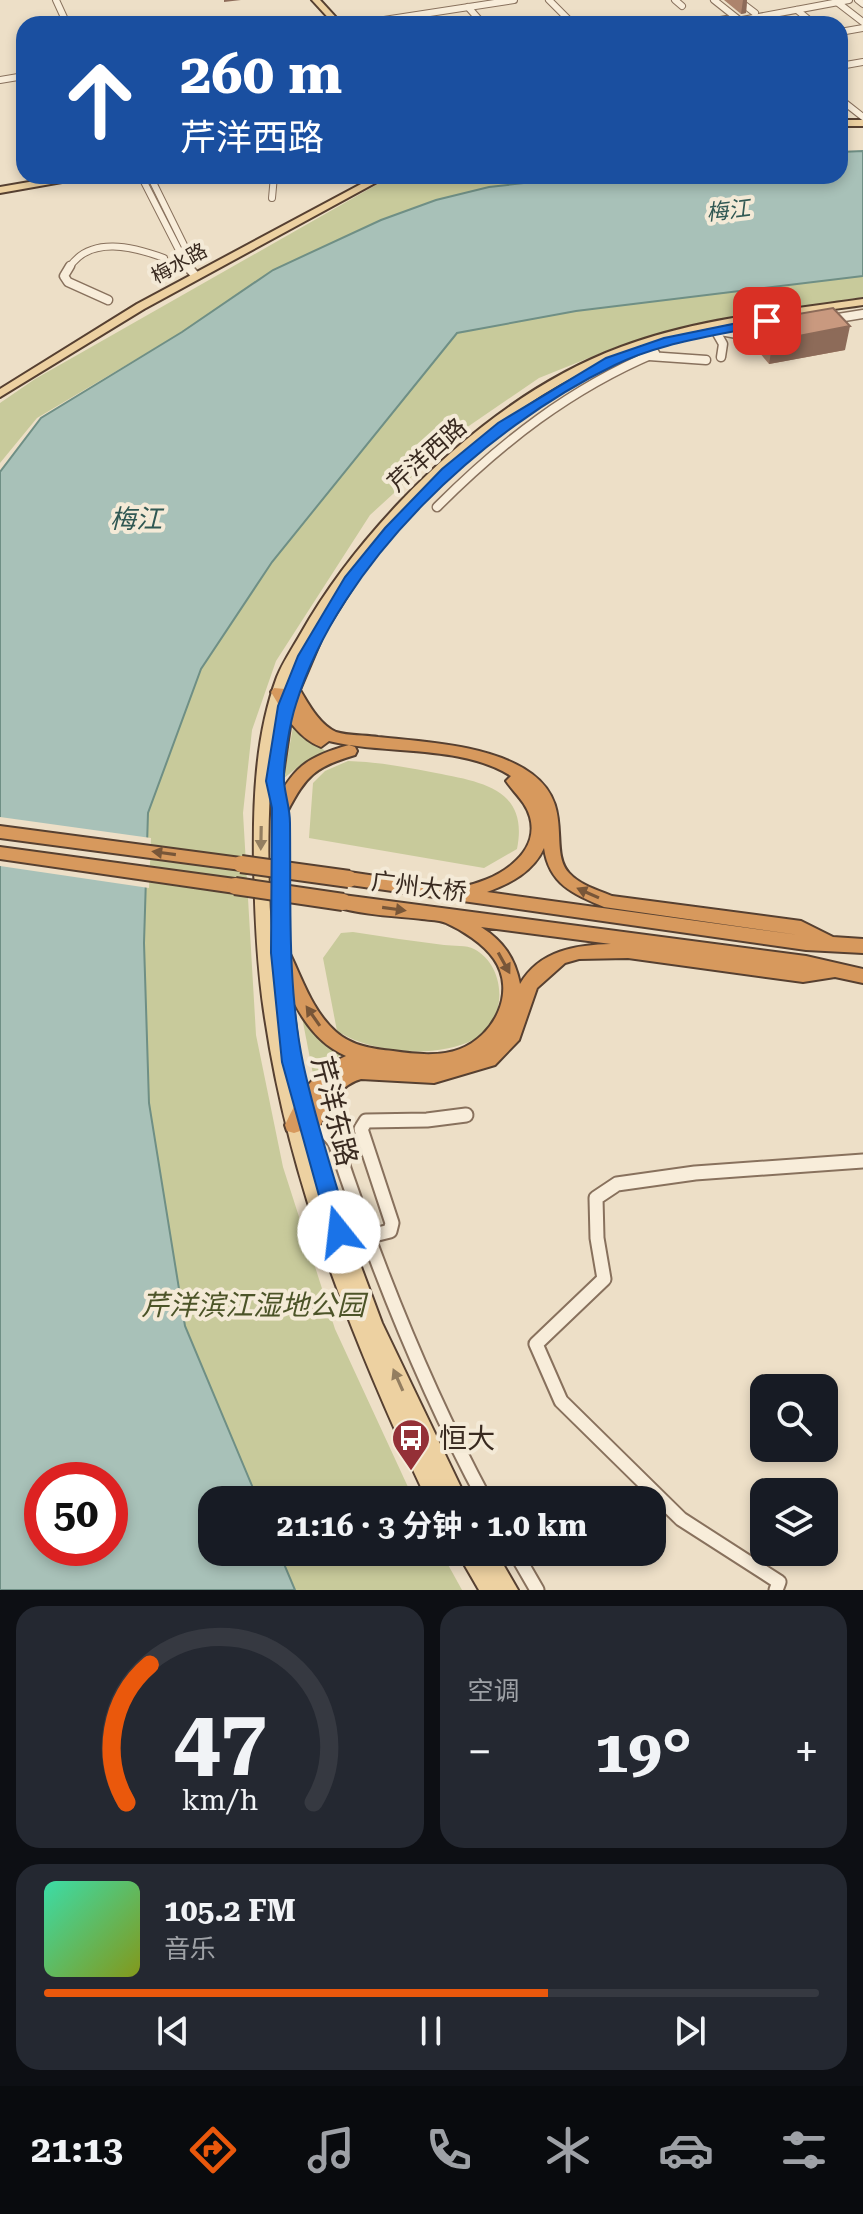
<!DOCTYPE html>
<html lang="zh">
<head>
<meta charset="utf-8">
<style>
  body { margin:0; font-family:"Roboto Serif","Noto Sans SC",serif; background:#242831; color:#f1f3f6; height:100vh; display:flex; flex-direction:column; font-size:30px; white-space:nowrap }
  * { box-sizing:border-box; margin:0 }
  p { font-size:26px; color:#9ea1a6 }
  .icon { flex:none; width:44px; height:44px; fill:none; stroke:currentColor; stroke-width:2; stroke-linecap:round; stroke-linejoin:round }
  .map { position:relative; height:1590px; overflow:hidden }
  .side { display:flex; flex-direction:column; gap:16px; padding:16px; background:#0d0f14; flex:1 }
  .side>* { flex:none }
  .banner { position:absolute; left:16px; top:16px; width:832px; height:168px; border-radius:24px; box-shadow:0 4px 12px #0003; background:#1a4fa0; color:#fff; overflow:hidden }
  .tools { position:absolute; left:750px; top:1374px; display:grid; gap:16px }
  .tools a { display:grid; place-items:center; width:88px; height:88px; border-radius:16px; background:#171b24; box-shadow:0 4px 12px #0003; font-size:40px }
  .speed { position:absolute; left:24px; top:1462px; display:flex; gap:16px; font-size:40px; font-weight:700; text-align:center }
  .speed>* { display:grid; place-content:center; width:104px; height:104px; border-radius:50%; background:#171b24; box-shadow:0 4px 12px #0003; line-height:1 }
  .speed .limit { border:12px solid #d22; background:#fff; color:#111 }
  .pin { position:absolute; display:grid; place-items:center; width:68px; height:68px; color:#fff; margin:-34px; border-radius:16px; box-shadow:0 4px 12px #0006 }
  .me { position:absolute; width:88px; margin:-44px; rotate:344deg; stroke-linejoin:round; filter:drop-shadow(0 0 6px #0008) }
  .turn { display:flex; align-items:center; gap:28px; height:168px; padding:0 32px; font-size:36px }
  .turn .icon { width:104px; height:104px; stroke-width:2.5 }
  .turn b { display:block; font-size:56px; line-height:68px }
  .big { font-size:60px; font-weight:700; line-height:1.1 }
  .side .card { flex:1; display:flex; flex-direction:column; justify-content:center; gap:12px; min-width:0; padding:0 28px; border-radius:24px; background:#242831 }
  .side .dial { align-items:center; gap:0 }
  .dial svg { height:208px; overflow:visible; fill:none; stroke:#363941; stroke-width:7; stroke-linecap:round; text-anchor:middle }
  .dial text { fill:#f1f3f6; stroke:none }
  .song { display:flex; align-items:center; gap:24px }
  .cover { width:96px; height:96px; border-radius:12px; background:linear-gradient(135deg,hsl(160 70% 55%),hsl(70 70% 35%)) }
  .played { height:8px; border-radius:4px; background:linear-gradient(90deg,#ea580c 65%,#363941 65%) }
  .keys { display:flex; justify-content:space-around; direction:ltr }
  .heat { display:flex; justify-content:space-between; align-items:center; font-size:44px; direction:ltr }
  .side .tiles { flex:1; display:grid; gap:16px; grid-template-columns:1fr 1fr }
  .card:last-child { grid-column:span 2 }
  .trip { position:absolute; left:198px; top:1486px; width:468px; height:80px; border-radius:24px; background:#171b24; box-shadow:0 4px 12px #0003; font-weight:700; line-height:80px; text-align:center }
  .dock { display:flex; height:128px; justify-content:space-around; align-items:center; background:#090b0e; color:#9ea1a6 }
  .dock .icon { width:56px; height:56px }
  .dock .selected { color:#ea580c }
  .dock b { font-size:36px; color:#f1f3f6 }
  .map>svg:first-child { display:block }
</style>
</head>
<body>
<div class="map">
<svg width="863" height="1590" viewBox="0 0 863 1590">
  <rect width="100%" height="100%" fill="#eddfc7"/>
  <!-- green -->
  <g fill="#c8ca9b">
    <polygon points="587,176 489,187 436,200 381,220 273,270 182,332 37,418 0,463 0,403 35,379 390,177"/>
    <polygon points="863,276 863,297 690,325 616,347 539,378 463,430 370,515 276,661 252,730 243,813 256,1035 283,1167 335,1329 414,1500 258,1500 185,1326 149,1103 144,943 148,813 201,669 271,562 457,333 576,311"/>
    <polygon points="293,727 305,739 326,751 303,763 284,778"/>
    <path d="M 348,761 C 378,762 406,767 436,773 C 482,782 529,789 517,849 L 484,868 L 309,838 L 313,783 L 325,771 Z"/>
    <path d="M 353,932 C 384,937 414,941 444,945 C 453,946 467,945 474,949 C 508,967 508,1023 473,1040 C 435,1059 372,1053 337,1031 L 323,958 L 341,933 Z"/>
    <polygon points="301,1012 346,1051 313,1074"/>
    <polygon points="279,1552 441,1552 462,1590 295,1590"/>
  </g>
  <!-- water -->
  <path fill="#a8c1b8" stroke="#6f8f85" stroke-width="2" fill-rule="evenodd" d="M 863,151 L 863,276 L 576,311 L 457,333 L 272,562 L 201,669 L 148,813 L 144,943 L 149,1103 L 185,1326 L 258,1500 L 212,1500 L 212,1552 L 279,1552 L 295,1590 L 0,1590 L 0,472 L 41,418 L 182,332 L 273,270 L 381,220 L 436,200 L 489,187 L 587,176 L 840,176 L 840,152 ZM 42,1480 L 110,1480 L 110,1548 L 42,1548 Z"/>
  <!-- pier -->
  <polygon fill="#eddfc7" points="0,817 151,838 149,888 0,866"/>
  <g fill="none" stroke-linecap="round" stroke-linejoin="round">
    <defs>
      <g id="minor-far2">
        <polyline points="56,0 67,24"/>
        <polyline points="549,0 573,24"/>
        <polyline points="675,0 682,6"/>
        <polyline points="714,0 743,23"/>
        <polyline points="738,0 755,13"/>
        <polyline points="858,0 863,4"/>
        <polyline points="837,2 863,22"/>
        <polyline points="468,7 483,24"/>
        <polyline points="797,10 814,24"/>
        <polyline points="358,24 514,0"/>
        <polyline points="699,24 726,19"/>
        <polyline points="721,24 849,0"/>
        <polyline points="840,32 863,28"/>
        <polyline points="840,66 863,62"/>
        <polyline points="0,80 24,76"/>
        <polyline points="840,99 863,117"/>
        <polyline points="141,176 188,268"/>
        <polyline points="150,176 185,247"/>
        <polyline points="272,198 274,176"/>
        <path d="M 69,268 C 90,235 134,247 164,258"/>
      </g>
      <g id="minor-far1">
        <polyline points="70,266 64,276 68,282 108,300"/>
        <polyline points="187,266 195,275"/>
        <polyline points="832,319 863,314"/>
        <polyline points="715,330 737,334 768,328"/>
        <polyline points="715,330 723,344 721,357"/>
        <polyline points="649,356 706,360"/>
        <path d="M 437,507 C 502,442 570,389 655,353"/>
      </g>
      <g id="minor">
        <path d="M 309,1129 L 327,1133 L 335,1142 C 376,1266 423,1385 485,1500"/>
        <polyline points="366,1237 390,1231 392,1223 361,1129 366,1121 427,1120 466,1115"/>
        <polyline points="515,1552 537,1590"/>
        <polyline points="776,1590 779,1582 681,1519 561,1401 536,1344 604,1279 597,1238 596,1198 617,1184 695,1173 863,1161"/>
      </g>
      <g id="major">
        <polygon points="312,0 320,0 342,24 334,24"/>
        <rect x="840" y="120" width="23" height="6"/>
        <polygon points="64,176 84,176 79,179 0,193 0,187"/>
        <polygon points="376,176 388,176 144,309 0,397 0,389 137,304"/>
        <path d="M 863,299 L 863,305 C 793,315 721,321 653,343 C 533,381 432,471 356,569 L 353,572 L 360,576 L 324,633 L 293,706 L 282,781 L 288,808 L 289,953 L 293,1005 L 300,1062 L 310,1106 L 348,1232 L 382,1323 L 467,1500 L 427,1500 C 355,1346 290,1187 265,1018 C 257,967 255,917 254,866 C 253,804 255,736 277,677 C 283,662 292,649 300,635 C 327,587 362,542 400,502 C 461,438 537,378 621,347 C 698,318 782,311 863,299 ZM 304,650 L 286,692 L 292,673 ZM 270,790 L 274,808 L 274,962 C 268,905 267,847 270,790 Z"/>
        <polygon points="457,1552 496,1552 518,1590 479,1590"/>
      </g>
      <g id="highway">
        <path d="M 292,684 L 297,685 C 307,701 318,724 336,732 C 348,736 365,735 378,737 C 425,742 493,745 532,774 C 575,806 548,850 569,873 C 580,885 597,890 612,896 L 801,921 L 833,937 L 863,939 L 863,953 L 806,950 L 343,884 L 341,879 L 343,874 L 349,872 C 376,876 402,880 429,884 C 439,885 451,889 460,887 C 493,882 541,856 530,817 C 526,802 514,793 506,781 L 511,776 C 461,744 385,755 329,741 L 321,747 C 296,737 284,713 271,692 L 274,688 L 285,689 ZM 544,848 C 549,884 573,894 604,907 L 799,935 L 487,892 C 511,883 533,872 544,848 Z"/>
        <path d="M 349,745 L 355,747 L 357,751 L 355,755 C 314,767 306,776 287,812 L 275,812 L 273,808 C 292,768 306,757 349,745 Z"/>
        <polygon points="0,826 241,858 247,859 249,864 247,869 241,870 0,838"/>
        <polygon points="0,847 235,879 241,881 243,886 241,891 235,893 0,859"/>
        <path d="M 343,895 L 806,956 L 863,969 L 863,983 L 835,977 L 803,982 L 628,958 L 579,959 L 565,963 L 537,988 L 519,1040 L 495,1065 L 434,1083 L 361,1079 C 335,1086 327,1113 316,1135 L 309,1137 L 302,1135 L 300,1131 L 294,1133 L 287,1131 L 285,1125 C 299,1095 314,1070 346,1056 C 304,1038 289,992 272,953 L 275,948 L 281,946 L 287,948 C 302,977 311,1010 336,1032 C 352,1046 373,1049 393,1051 C 414,1054 440,1057 460,1049 C 494,1036 517,992 494,959 C 484,944 462,930 446,923 C 440,920 429,920 422,919 C 394,916 363,915 337,907 L 335,902 L 337,897 ZM 481,927 L 611,944 C 576,945 540,950 520,984 C 515,958 503,941 481,927 Z"/>
      </g>
    </defs>
    <!-- minor-far2 casing -->
    <use href="#minor-far2" stroke="#88715d" stroke-width="8"/>
    <!-- minor-far1 casing -->
    <use href="#minor-far1" stroke="#88715d" stroke-width="11"/>
    <!-- minor casing -->
    <use href="#minor" stroke="#88715d" stroke-width="17"/>
    <!-- major casing -->
    <use href="#major" stroke="#564031" stroke-width="4"/>
    <!-- highway casing -->
    <use href="#highway" stroke="#564031" stroke-width="4"/>
    <!-- minor-far2 -->
    <use href="#minor-far2" stroke="#f8edda" stroke-width="6"/>
    <!-- minor-far1 -->
    <use href="#minor-far1" stroke="#f8edda" stroke-width="8"/>
    <!-- minor -->
    <use href="#minor" stroke="#f8edda" stroke-width="13"/>
    <!-- major -->
    <use href="#major" fill="#edd1a1" fill-rule="evenodd"/>
    <!-- highway -->
    <use href="#highway" fill="#d7995d" fill-rule="evenodd"/>
    <defs>
      <g id="highway-bridge">
        <polyline points="241,864 349,879"/>
        <polyline points="235,886 343,902"/>
      </g>
    </defs>
    <!-- highway-bridge casing -->
    <use href="#highway-bridge" stroke="#564031" stroke-width="20" stroke-linecap="butt"/>
    <!-- highway-bridge -->
    <use href="#highway-bridge" stroke="#d7995d" stroke-width="16"/>
  </g>
  <!-- wall -->
  <g fill="#ad846d">
    <polygon points="724,0 747,0 746,13 741,14"/>
    <polygon points="757,321 845,350 769,364 753,345"/>
  </g>
  <!-- shaded-wall -->
  <g fill="#8d6b59">
    <polygon points="224,0 241,0 224,2"/>
    <polygon points="743,0 747,0 746,13 741,14"/>
    <polygon points="850,326 845,350 769,364 773,341"/>
  </g>
  <!-- building -->
  <polygon fill="#c9997f" stroke="#8d6b59" stroke-width="2" points="833,308 850,326 773,341 757,321"/>
  <!-- one-way arrows -->
  <defs><path id="oneway-solid" d="M-6-.8H1V-3.2L6.5 0L1 3.2V.8H-6Z" transform="scale(2)"/></defs>
  <g fill="#937e60">
    <use href="#oneway-solid" transform="translate(261 838) rotate(91)"/>
    <use href="#oneway-solid" transform="translate(398 1380) rotate(-114)"/>
  </g>
  <g fill="#785638">
    <use href="#oneway-solid" transform="translate(164 853) rotate(-172)"/>
    <use href="#oneway-solid" transform="translate(588 893) rotate(-156)"/>
    <use href="#oneway-solid" transform="translate(394 909) rotate(8)"/>
    <use href="#oneway-solid" transform="translate(504 963) rotate(61)"/>
    <use href="#oneway-solid" transform="translate(313 1016) rotate(-125)"/>
  </g>
  <!-- route -->
  <path fill="#1a73e8" stroke="#114b97" stroke-width="2" d="M 767,317 L 774,321 L 772,323 C 720,336 663,341 615,365 C 484,428 340,562 296,704 C 290,722 283,763 284,781 C 285,795 290,808 290,823 C 291,902 287,985 303,1063 C 315,1120 334,1176 350,1232 L 347,1239 L 339,1242 L 331,1239 L 282,1062 L 271,953 L 272,808 L 266,781 L 278,706 L 298,656 L 345,577 L 385,528 L 442,469 L 498,423 L 606,358 L 664,338 Z"/>
  <!-- icons -->
  <defs>
    <symbol id="bus-pin" viewBox="-11 -11 22 30"><path d="M0 17L-7.5 6A9.5 9.5 0 1 1 7.5 6Z" fill="#943037" stroke="#f4ead7"/><path d="M-5-6H5V4H4V6H2V4H-2V6H-4V4H-5ZM-3.5-4V0h7V-4ZM-3.5 1.2v1.5H-2V1.2ZM2 1.2v1.5H3.5V1.2Z" fill="#fff"/></symbol>
  </defs>
  <g fill-rule="evenodd">
    <use href="#bus-pin" x="389" y="1416" width="44" height="60"/>
  </g>
  <g text-anchor="middle" stroke-width="8" stroke-linejoin="round" paint-order="stroke">
    <!-- far-street labels -->
    <g font-size="20" fill="#392a20" stroke="#f4ead7">
      <text transform="translate(179 263) rotate(-29)" y="7">梅水路</text>
    </g>
    <!-- far-water labels -->
    <g font-size="22" font-style="italic" fill="#305853" stroke="#f4ead7">
      <text transform="translate(728 210) rotate(-7)" y="8">梅江</text>
    </g>
    <!-- street labels -->
    <g font-size="24" fill="#392a20" stroke="#f4ead7">
      <text transform="translate(427 455) rotate(-42)" y="8">芹洋西路</text>
      <text transform="translate(419 887) rotate(7)" y="8">广州大桥</text>
    </g>
    <!-- water labels -->
    <g font-size="26" font-style="italic" fill="#305853" stroke="#f4ead7">
      <text x="136" y="528">梅江</text>
    </g>
    <!-- near-street labels -->
    <g font-size="28" fill="#392a20" stroke="#f4ead7">
      <text transform="translate(335 1111) rotate(76)" y="10">芹洋东路</text>
    </g>
    <!-- near-park labels -->
    <g font-size="28" font-style="italic" fill="#4c5428" stroke="#f4ead7">
      <text x="253" y="1315">芹洋滨江湿地公园</text>
    </g>
    <!-- near-poi labels -->
    <g font-size="28" fill="#392a20" stroke="#f4ead7" text-anchor="start">
      <text x="439" y="1448">恒大</text>
    </g>
  </g>
</svg>
<div class="tools">
<a><svg class="icon" aria-label="search" viewBox="0 0 24 24"><circle cx="10" cy="10" r="6"/><path d="M15 15l6 6"/></svg></a>
<a><svg class="icon" aria-label="layers" viewBox="0 0 24 24"><path d="M12 4l9 5-9 5-9-5zM3 14l9 5 9-5"/></svg></a>
</div>
<div class="speed"><div class="limit">50</div></div>
<div class="pin" style="left:767px;top:321px;background:#d93025"><svg class="icon" aria-label="arrive" viewBox="0 0 24 24"><path d="M6 21V4h12l-3 4 3 4H6"/></svg></div>
<svg class="me" style="left:339px;top:1232px" viewBox="-20 -20 40 40"><circle r="19" fill="#fff"/><path d="M0-13L10 11 0 6-10 11z" fill="#1a73e8"/></svg>
<div class="trip">21:16 · 3 分钟 · 1.0 km</div>
<div class="banner">
<div class="turn"><svg class="icon" aria-label="ahead" viewBox="0 0 24 24"><path d="M12 20V5M6 11l6-6 6 6"/></svg><div><b>260 m</b>芹洋西路</div></div>
</div>
</div>
<section class="side">
<div class="tiles">
<div class="card dial"><svg viewBox="0 0 100 80">
<path d="M14 69A42 42 0 1 1 86 69"/>
<path d="M14 69A42 42 0 0 1 23 16" stroke="#ea580c"/>
<text x="50" y="56" font-size="32" font-weight="700">47</text>
<text x="50" y="72" font-size="11">km/h</text>
</svg></div>
<div class="card"><p>空调</p>
<div class="heat"><a>−</a><b class="big">19°</b><a>+</a></div>
</div>
<div class="card">
<div class="song"><i class="cover"></i><div><b>105.2 FM</b><p>音乐</p></div></div>
<div class="played"></div>
<div class="keys"><svg class="icon" aria-label="previous" viewBox="0 0 24 24"><path d="M18 5L8 12l10 7zM5 5v14"/></svg><svg class="icon" aria-label="pause" viewBox="0 0 24 24"><path d="M8 5v14M16 5v14"/></svg><svg class="icon" aria-label="next" viewBox="0 0 24 24"><path d="M6 5l10 7-10 7zM19 5v14"/></svg></div>
</div>
</div>
</section>
<nav class="dock">
<b>21:13</b>
<svg class="icon selected" aria-label="directions" viewBox="0 0 24 24"><path d="M12 3l9 9-9 9-9-9zM9 14v-3h6M13 9l2 2-2 2"/></svg>
<svg class="icon" aria-label="music" viewBox="0 0 24 24"><path d="M9 18V5l10-2v13"/><circle cx="6" cy="18" r="3"/><circle cx="16" cy="16" r="3"/></svg>
<svg class="icon" aria-label="phone" viewBox="0 0 24 24"><path d="M5 4h4l2 5-3 2q2 4 5 5l2-3 5 2v4C11 20 4 13 5 4z"/></svg>
<svg class="icon" aria-label="climate" viewBox="0 0 24 24"><path d="M12 3v18M4 7l16 10M4 17L20 7"/></svg>
<svg class="icon" aria-label="car" viewBox="0 0 24 24"><path d="M5 17H2v-5l4-1 3-4h7l3 4 3 1v5h-3M9 17h6M6 11h13"/><circle cx="7" cy="17" r="2"/><circle cx="17" cy="17" r="2"/></svg>
<svg class="icon" aria-label="filters" viewBox="0 0 24 24"><path d="M4 7h16M4 17h16"/><circle cx="9" cy="7" r="2"/><circle cx="15" cy="17" r="2"/></svg>
</nav>
</body>
</html>
